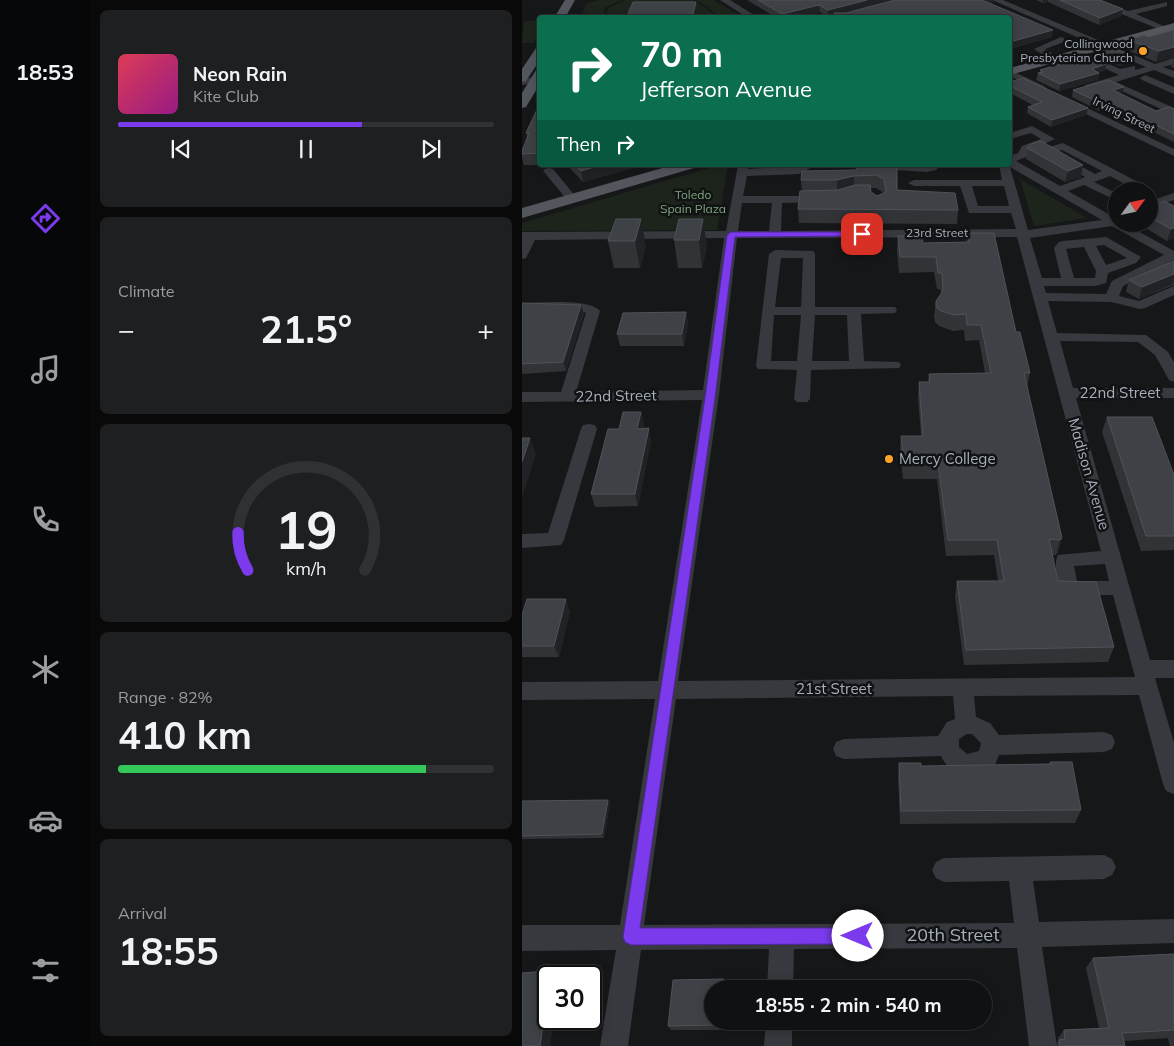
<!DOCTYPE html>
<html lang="en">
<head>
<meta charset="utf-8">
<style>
  body { margin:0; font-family:Mulish,sans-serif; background:#1e1f21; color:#f1f3f6; height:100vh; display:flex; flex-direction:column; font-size:19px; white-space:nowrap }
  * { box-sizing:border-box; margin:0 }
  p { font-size:16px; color:#9c9da0 }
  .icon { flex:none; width:28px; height:28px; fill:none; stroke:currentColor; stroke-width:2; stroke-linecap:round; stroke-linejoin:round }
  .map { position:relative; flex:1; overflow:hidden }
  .drawer { display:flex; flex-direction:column; gap:10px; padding:10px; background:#09090a; width:432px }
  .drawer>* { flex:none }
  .top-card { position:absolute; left:15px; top:15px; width:475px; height:152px; border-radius:5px; box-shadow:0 2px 12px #0003,0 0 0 1px #303133; background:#0b6e4f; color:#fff; overflow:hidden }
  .needle { width:32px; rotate:57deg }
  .tools { position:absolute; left:586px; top:182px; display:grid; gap:10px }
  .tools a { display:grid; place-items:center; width:50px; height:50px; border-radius:50%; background:#101113; box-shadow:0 2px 12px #0003,0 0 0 1px #303133; font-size:25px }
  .speed { position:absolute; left:15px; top:965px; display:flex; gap:10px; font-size:25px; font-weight:700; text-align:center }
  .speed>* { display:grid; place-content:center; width:65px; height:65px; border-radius:50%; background:#101113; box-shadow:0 2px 12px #0003,0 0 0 1px #303133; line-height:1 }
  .speed .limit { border:2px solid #111; border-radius:8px; background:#fff; color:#111 }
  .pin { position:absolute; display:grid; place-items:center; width:42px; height:42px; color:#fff; margin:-21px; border-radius:10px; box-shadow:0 2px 8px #0006 }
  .me { position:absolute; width:55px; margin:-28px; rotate:270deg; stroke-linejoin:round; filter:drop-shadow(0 0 4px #0008) }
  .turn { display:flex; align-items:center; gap:18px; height:105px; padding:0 20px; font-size:22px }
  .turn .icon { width:65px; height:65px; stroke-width:2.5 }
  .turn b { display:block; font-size:35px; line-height:42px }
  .then { display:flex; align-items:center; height:48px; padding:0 20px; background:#0003; gap:10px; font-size:19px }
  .big { font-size:38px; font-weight:700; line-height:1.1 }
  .drawer .widget { flex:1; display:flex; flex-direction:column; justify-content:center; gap:8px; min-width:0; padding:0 18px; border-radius:8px; background:#1e1f21 }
  .drawer .dial { align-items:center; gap:0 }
  .dial svg { height:130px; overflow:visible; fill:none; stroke:#303133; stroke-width:7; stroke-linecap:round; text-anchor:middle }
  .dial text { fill:#f1f3f6; stroke:none }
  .song { display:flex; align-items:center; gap:15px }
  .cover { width:60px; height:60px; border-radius:8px; background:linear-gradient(135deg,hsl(350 70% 55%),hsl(310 70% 35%)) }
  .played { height:5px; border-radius:2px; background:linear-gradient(90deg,#7c3aed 65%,#303133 65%) }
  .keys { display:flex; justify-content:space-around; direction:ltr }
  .heat { display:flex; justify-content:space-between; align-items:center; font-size:28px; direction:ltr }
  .charge { height:8px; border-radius:4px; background:linear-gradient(90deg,#34c759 82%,#303133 0) }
  .trip { position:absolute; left:182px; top:980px; width:288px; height:50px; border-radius:25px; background:#101113; box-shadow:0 2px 12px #0003,0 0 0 1px #303133; font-weight:700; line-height:50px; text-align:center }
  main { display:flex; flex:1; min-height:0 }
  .dock { display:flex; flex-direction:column; width:90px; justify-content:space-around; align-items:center; background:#060708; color:#9c9da0 }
  .dock .icon { width:35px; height:35px }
  .dock .active { color:#7c3aed }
  .dock b { font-size:22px; color:#f1f3f6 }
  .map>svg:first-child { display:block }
</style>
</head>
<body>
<main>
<nav class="dock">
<b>18:53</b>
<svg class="icon active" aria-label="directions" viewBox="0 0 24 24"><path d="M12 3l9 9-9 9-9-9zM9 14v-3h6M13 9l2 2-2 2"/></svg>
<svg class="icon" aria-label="music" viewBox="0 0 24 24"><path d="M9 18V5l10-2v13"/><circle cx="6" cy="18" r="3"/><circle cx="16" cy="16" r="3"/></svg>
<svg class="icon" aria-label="phone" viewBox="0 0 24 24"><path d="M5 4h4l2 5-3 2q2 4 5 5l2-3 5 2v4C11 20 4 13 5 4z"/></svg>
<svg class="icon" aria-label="climate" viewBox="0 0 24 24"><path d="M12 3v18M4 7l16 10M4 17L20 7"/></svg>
<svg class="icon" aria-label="car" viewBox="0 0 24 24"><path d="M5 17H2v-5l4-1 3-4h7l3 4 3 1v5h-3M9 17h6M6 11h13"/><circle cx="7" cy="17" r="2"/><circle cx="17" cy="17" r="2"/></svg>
<svg class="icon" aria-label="filters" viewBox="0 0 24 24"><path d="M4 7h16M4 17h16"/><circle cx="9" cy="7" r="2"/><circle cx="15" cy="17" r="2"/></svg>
</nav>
<section class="drawer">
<div class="widget">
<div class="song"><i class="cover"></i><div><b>Neon Rain</b><p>Kite Club</p></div></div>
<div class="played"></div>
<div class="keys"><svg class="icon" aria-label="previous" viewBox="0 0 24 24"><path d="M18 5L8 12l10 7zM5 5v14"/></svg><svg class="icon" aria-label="pause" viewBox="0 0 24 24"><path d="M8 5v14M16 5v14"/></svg><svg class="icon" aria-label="next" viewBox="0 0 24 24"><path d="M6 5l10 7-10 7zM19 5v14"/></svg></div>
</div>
<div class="widget"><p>Climate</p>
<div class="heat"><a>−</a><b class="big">21.5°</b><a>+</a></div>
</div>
<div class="widget dial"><svg viewBox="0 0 100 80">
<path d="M14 69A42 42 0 1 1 86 69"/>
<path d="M14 69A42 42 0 0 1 8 46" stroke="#7c3aed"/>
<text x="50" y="56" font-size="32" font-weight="700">19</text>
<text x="50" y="72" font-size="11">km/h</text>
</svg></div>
<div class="widget"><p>Range · 82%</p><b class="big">410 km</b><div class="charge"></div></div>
<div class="widget"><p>Arrival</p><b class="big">18:55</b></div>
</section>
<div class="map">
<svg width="652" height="1046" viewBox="0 0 652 1046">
  <rect width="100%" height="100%" fill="#161719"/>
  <!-- green -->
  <g fill="#1c241c">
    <polygon points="78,0 100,0 83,8 81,17 72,17 60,12 65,3"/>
    <polygon points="103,0 170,0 183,7 195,17 171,17 109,12 84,17 86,8"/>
    <polygon points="173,0 191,0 221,17 197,17 183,5"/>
    <polygon points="2,21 17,21 17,33 12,43 0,43"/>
    <polygon points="197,165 206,165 195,230 0,231 0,223"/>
    <polygon points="498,179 565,218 512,226"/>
  </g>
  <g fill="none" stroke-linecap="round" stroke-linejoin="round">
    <!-- minor -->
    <g fill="#37393e" fill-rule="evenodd">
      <polygon points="198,0 208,0 237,18 226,18"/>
      <polygon points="470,0 481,0 633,64 652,58 652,64 641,67 652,71 652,78 632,70 594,82 652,108 652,115 585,84 566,90 563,89 563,85 597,75 551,53 555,50 558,51 598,69 613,66 613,70 624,67"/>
      <polygon points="565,0 576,0 606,11 645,2 645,6 614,14 646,28 639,30"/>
      <polygon points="539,37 542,38 542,42 523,49 536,57 536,61 530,61 512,49"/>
      <polygon points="488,70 522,86 524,88 519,91 516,90 488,76"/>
      <polygon points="623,75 652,87 652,94 620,80 618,78"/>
      <polygon points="18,76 18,82 0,85 0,79"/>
      <polygon points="544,98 652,149 652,156 541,103 541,99"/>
      <path d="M 510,126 L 533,139 L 508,150 L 504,157 L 494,161 L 538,186 L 563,177 L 519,151 L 520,149 L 541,143 L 618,183 L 620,185 C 613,192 604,191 595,191 L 595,197 L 589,198 L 562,185 L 546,191 L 595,219 L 595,224 L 603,224 L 652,251 L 652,260 L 601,286 L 597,296 L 617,301 L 652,286 L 652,295 L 623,308 L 618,309 L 589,302 L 526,301 L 535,333 L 624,335 L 646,352 L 652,362 L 652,382 L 647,380 L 633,355 L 616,342 L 538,341 L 551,388 L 652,388 L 652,398 L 554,398 L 628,660 L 652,660 L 652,678 L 633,678 L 652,743 L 652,794 L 644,791 L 641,784 L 617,695 L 452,696 L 454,717 L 468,723 L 477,735 L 582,732 L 590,735 L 593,742 L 590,749 L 582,752 L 477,755 L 473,765 C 454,775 430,780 419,756 L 322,759 L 314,756 L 311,749 L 314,742 L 322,739 L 416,736 L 425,722 L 433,719 L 431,696 L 154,699 L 122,925 L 492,923 L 487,881 L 422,882 L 414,878 L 410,870 L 414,862 L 422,858 L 582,855 L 590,859 L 594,867 L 590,875 L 582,879 L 511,881 L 517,922 L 652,919 L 652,943 L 520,947 L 535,1046 L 507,1046 L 495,948 L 272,949 L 271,989 L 245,989 L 247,949 L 119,950 L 106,1046 L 78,1046 L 94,950 L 0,951 L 0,925 L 98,925 L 133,699 L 0,700 L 0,682 L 136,681 L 180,400 L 0,402 L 0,392 L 39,392 L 64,313 L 59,311 L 0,311 L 0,303 C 17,303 67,298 78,311 L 54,392 L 181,390 L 202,238 L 13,240 L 4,258 L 0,259 L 0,232 L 204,231 L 216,165 L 226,165 L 226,169 L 294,165 L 277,174 L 225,176 L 221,196 L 301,196 L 307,199 L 301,202 L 260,203 L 259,231 L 494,229 L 489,213 L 447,213 L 438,186 L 392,186 L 386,183 L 392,180 L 480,180 L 477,165 L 488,165 L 488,156 L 496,153 L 500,146 L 519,139 L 509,133 L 488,139 L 488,133 ZM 540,150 L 580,171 L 573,174 L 533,152 ZM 488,167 L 580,220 L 506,230 ZM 588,176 L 605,185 L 590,191 L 572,182 ZM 450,186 L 482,186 L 487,206 L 456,206 ZM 220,203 L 250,203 L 247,231 L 216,231 ZM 590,226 L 642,255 L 590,281 L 584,294 L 524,293 L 522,286 L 573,286 L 584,283 L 586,273 L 614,263 L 619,257 L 584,237 L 541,241 L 537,242 L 532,248 L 539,278 L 520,278 L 508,238 ZM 495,237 L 579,551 L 536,555 C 531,564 536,584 540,593 L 547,595 L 591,595 L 613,677 L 156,681 L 197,395 L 215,238 ZM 582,245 L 605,258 L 584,265 L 574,246 ZM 562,247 L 574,271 L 573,278 L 552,278 L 544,249 ZM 583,564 L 587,581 L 555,581 L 552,566 ZM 445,734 L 450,734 L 459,743 L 457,751 L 445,754 L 437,747 L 437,739 Z"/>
      <polygon points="336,165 419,165 414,170 405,172 341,168"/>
      <polygon points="27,168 31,169 54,197 56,199 54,201 46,201 23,173 21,171 23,169"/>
      <polygon points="652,193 652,200 628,208 628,201"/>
      <path d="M 253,250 L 291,251 L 293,254 L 293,307 L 373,307 L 375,310 L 373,313 L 339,314 L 342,361 L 377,362 L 379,365 L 377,368 L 289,370 L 288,399 L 285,402 L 275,402 L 272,399 L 275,370 L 236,369 L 234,366 L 247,254 ZM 259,258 L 281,258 L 279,307 L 253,307 ZM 252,315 L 279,315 L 275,361 L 249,361 ZM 293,315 L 325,315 L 327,361 L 290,361 Z"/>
      <polygon points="67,424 73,425 75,429 42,540 39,545 0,548 0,534 26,533 59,429 61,425"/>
      <polygon points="244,1021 270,1021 270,1046 242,1046"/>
    </g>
    <!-- major -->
    <g fill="#53565d" fill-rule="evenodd">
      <polygon points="43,0 53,0 43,18 32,18"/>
      <polygon points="652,23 652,30 488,75 488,68"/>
      <polygon points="18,47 18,60 4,81 0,82 0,69 14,48"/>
      <polygon points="14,70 18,70 18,84 4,107 0,108 0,93"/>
      <polygon points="151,165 174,165 172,168 0,218 0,208"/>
    </g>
  </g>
  <!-- wall -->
  <g fill="#323337" fill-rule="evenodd">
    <polygon points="225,0 370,0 322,13 471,3 468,3 530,37 488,49 488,18 312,18 312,16 306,17 298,12 273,18 255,18"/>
    <polygon points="514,0 578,0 601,9 599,16 577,25 526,2 521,3"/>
    <polygon points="652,30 652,57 634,62 605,50 607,40 626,37"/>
    <polygon points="579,51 609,63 597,66 578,58"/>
    <polygon points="652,58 652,68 649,67"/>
    <polygon points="584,64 583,70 577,73 576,80 537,91 514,80 516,73 518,73 518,70"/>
    <polygon points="488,82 566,108 564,115 529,127 505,113 506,107 511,105 488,93"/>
    <polygon points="551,90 600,94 634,111 652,109 652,142 601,117 597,118 581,110 578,111 550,97"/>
    <polygon points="18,103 18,165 2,165 0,157 0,151 5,138 4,133"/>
    <polygon points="505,148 559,177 543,182 504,159"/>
    <polygon points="45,165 122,165 61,182"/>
    <path d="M 346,165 L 375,190 L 436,210 L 435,224 L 277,223 L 276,209 L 280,191 L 279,180 L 334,170 ZM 348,188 L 354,188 L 362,193 L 355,196 L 349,192 Z"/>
    <polygon points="642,201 652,238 645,241 617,224 628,224 628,207"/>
    <polygon points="94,219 124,246 118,268 92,268 86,241"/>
    <polygon points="157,219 185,246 180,268 156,268 152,240"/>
    <polygon points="445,233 494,332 508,373 505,387 540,538 536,553 534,555 530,555 536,581 592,647 586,662 442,665 433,596 435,581 476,581 472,555 424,556 415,479 381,479 378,452 379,436 399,436 396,398 397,382 406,382 407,374 463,373 457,340 443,341 442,330 431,331 417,326 413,322 412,317 414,301 419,295 418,289 415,289 412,272 377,273 375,251 376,236 401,243 444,242"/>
    <polygon points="652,261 652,285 617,299 604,292 607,280"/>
    <polygon points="0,303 59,305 62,314 44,371 0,374"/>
    <polygon points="164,312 166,324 162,346 98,346 95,334"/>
    <polygon points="119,412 122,424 121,429 129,441 116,506 73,507 69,494 97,429"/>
    <polygon points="585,417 652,475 652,550 619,551 580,432"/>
    <polygon points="48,611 37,657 0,657 0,615"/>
    <polygon points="528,762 559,810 553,823 378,824 376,777 377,763 399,766 527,764"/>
    <polygon points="86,800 88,803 82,838 0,839 0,801"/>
    <polygon points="652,954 652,1046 648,1046 646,1038 602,1041 603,1046 532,1046 536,1041 536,1038 542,1030 577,1028 564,968 571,958"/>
    <polygon points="202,979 204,984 203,989 191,989 191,1021 201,1021 200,1030 149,1030 146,1026"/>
  </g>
  <!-- shaded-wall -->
  <g fill="#212225">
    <polygon points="345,0 370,0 315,15 312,13 312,16 306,17 306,10"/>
    <polygon points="459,0 472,0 471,3 458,6"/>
    <polygon points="521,0 526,0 526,2 521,3"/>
    <polygon points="174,2 175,5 171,18 170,18"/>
    <polygon points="297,5 298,12 273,18 260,18 260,14"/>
    <polygon points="601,9 599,16 577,25 578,18"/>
    <polygon points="531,30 530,37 488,49 488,42"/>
    <polygon points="652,47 652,57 634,62 637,51"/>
    <polygon points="611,56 609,63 597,66 598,60"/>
    <polygon points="584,64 583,70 575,74 577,73 576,80 537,91 538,84 570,69"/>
    <polygon points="602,87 600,94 590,97 591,90"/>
    <polygon points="583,103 581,110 578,111 580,104"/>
    <polygon points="566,108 564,115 529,127 530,120"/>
    <polygon points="602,110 601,117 597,118 599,111"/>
    <polygon points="79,165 122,165 61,182 59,171"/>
    <polygon points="561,165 559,177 543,182 546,171"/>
    <polygon points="332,176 332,189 315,194 315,180"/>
    <polygon points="119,219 124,246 118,268 113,241"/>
    <polygon points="181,219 185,246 180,268 177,240"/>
    <polygon points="652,228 652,238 645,241 649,229"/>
    <polygon points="652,274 651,284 617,299 620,287"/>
    <polygon points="59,305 62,314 44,371 41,362"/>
    <polygon points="164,312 166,324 162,346 160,334"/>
    <polygon points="119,412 122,424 118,441 115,429"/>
    <polygon points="127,428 129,441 116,506 113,494"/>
    <polygon points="8,438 14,454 0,498 0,462"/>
    <polygon points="540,538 536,553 534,555 538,540"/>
    <polygon points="44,599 48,611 37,657 32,646"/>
    <polygon points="86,800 88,803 82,838 80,834"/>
    <polygon points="25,971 30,976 26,976 26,1019 28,1019 27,1023 31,1027 28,1046 18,1046 18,1019"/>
    <polygon points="202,979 204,984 203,989 201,989"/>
    <polygon points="199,1021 201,1021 200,1030 198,1025"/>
  </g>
  <!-- building -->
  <g fill="#3e4145" stroke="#4f5257">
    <polygon points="236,0 345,0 306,10 297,5 260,14"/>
    <polygon points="373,0 460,0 531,30 488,42 488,18 320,18 312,13 324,13"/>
    <polygon points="538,0 578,0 601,9 578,18"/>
    <polygon points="111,2 174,2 170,18 104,18"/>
    <polygon points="652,30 652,47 637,51 607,40 622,35 626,37"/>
    <polygon points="591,48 611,56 598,60 579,51"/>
    <polygon points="566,56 584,64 570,69 577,73 538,84 516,73 521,72 518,70"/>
    <polygon points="501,78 566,108 530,120 506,107 520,102 488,86 488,82"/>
    <polygon points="586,80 602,87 591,90 634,111 647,107 652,109 652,134 602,110 599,111 583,103 580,104 551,90"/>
    <polygon points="18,103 18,153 0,154 0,151 7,133 4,133"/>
    <polygon points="519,141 561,165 546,171 505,148 509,144"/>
    <polygon points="53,165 79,165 59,171"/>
    <polygon points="336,165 360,166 360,165 375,165 375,190 433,193 436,210 276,209 278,191 316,190 333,185 348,185 349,192 355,196 364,192 362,179 354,175 332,176 315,180 279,180 280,171 334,170"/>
    <polygon points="642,201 652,206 652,228 649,229 628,217 628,207"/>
    <polygon points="94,219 119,219 113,241 86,241"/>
    <polygon points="157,219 181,219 177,240 152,240"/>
    <polygon points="445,233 472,233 494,332 498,332 508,373 502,373 540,538 538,540 527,539 536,581 574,582 592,647 444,650 435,581 482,581 475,540 426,540 416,463 382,463 379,436 401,436 397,382 408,382 407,374 469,373 459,325 445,325 444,314 432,315 419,311 414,307 414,301 421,291 420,273 416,273 414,257 378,257 376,236 400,235 401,243 447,242"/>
    <polygon points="652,261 652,274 620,287 607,280"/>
    <polygon points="0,303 59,305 41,362 0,364"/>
    <polygon points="164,312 160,334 95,334 101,313"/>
    <polygon points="101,412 119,412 115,429 127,428 113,494 69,494 86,429 97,429"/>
    <polygon points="585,417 630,417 652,475 652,536 624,536"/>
    <polygon points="0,438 8,438 0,462"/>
    <polygon points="5,599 44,599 32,646 0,646 0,615"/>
    <polygon points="528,762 550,762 559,810 379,811 377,763 399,763 399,766 529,764"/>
    <polygon points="86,800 80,834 0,836 0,801"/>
    <polygon points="652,954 652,1030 600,1033 603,1046 538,1046 537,1040 543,1039 542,1030 587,1028 571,958"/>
    <polygon points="25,971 18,1019 22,1019 18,1046 0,1046 0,973"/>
    <polygon points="202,979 201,989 191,989 191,1021 199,1021 198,1025 146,1026 151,980"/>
  </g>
  <!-- route -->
  <polygon fill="#7c3aed" stroke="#51269a" points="340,232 342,232 342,236 213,237 193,398 118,928 336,928 341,930 344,936 341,941 336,944 109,945 103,942 101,937 183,398 205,235 209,232"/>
  <!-- markers -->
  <g fill="#ffa328" stroke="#111214" stroke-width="2">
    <circle cx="621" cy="51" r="5"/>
    <circle cx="367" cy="459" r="5"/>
  </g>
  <g text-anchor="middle" stroke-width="5" stroke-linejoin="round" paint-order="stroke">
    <!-- far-poi labels -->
    <g font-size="12" fill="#a7afba" stroke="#111214" text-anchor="end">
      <text x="611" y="48">Collingwood<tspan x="611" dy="14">Presbyterian Church</tspan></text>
    </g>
    <!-- far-street labels -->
    <g font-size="12" fill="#a7afba" stroke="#111214">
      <text transform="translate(602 115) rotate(26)" y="4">Irving Street</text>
      <text x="415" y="237">23rd Street</text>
    </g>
    <!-- far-park labels -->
    <g font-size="12" fill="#7ea67d" stroke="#111214">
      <text x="171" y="199">Toledo<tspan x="171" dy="14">Spain Plaza</tspan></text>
    </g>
    <!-- street labels -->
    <g font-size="15" fill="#a7afba" stroke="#111214">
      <text x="598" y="398">22nd Street</text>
      <text transform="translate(94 396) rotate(-1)" y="5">22nd Street</text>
      <text transform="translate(567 474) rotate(74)" y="5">Madison Avenue</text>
      <text x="312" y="694">21st Street</text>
    </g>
    <!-- poi labels -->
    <g font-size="15" fill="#a7afba" stroke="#111214" text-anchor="start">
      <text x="377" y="464">Mercy College</text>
    </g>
    <!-- near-street labels -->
    <g font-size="18" fill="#a7afba" stroke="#111214">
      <text x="431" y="941">20th Street</text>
    </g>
  </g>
</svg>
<div class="tools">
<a><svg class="needle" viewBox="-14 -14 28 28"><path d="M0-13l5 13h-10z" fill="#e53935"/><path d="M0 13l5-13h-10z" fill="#9c9da0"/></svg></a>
</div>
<div class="speed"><div class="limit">30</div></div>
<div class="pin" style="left:340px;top:234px;background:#d93025"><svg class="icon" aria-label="arrive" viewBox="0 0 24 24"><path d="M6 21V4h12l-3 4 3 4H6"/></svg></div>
<svg class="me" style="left:336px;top:936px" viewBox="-20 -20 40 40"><circle r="19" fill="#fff"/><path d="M0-13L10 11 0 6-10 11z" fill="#7c3aed"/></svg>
<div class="trip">18:55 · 2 min · 540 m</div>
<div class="top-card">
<div class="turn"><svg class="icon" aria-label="right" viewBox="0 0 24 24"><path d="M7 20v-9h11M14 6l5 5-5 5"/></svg><div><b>70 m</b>Jefferson Avenue</div></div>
<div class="then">Then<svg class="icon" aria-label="right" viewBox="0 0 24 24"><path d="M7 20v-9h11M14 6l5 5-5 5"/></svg></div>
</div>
</div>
</main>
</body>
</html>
